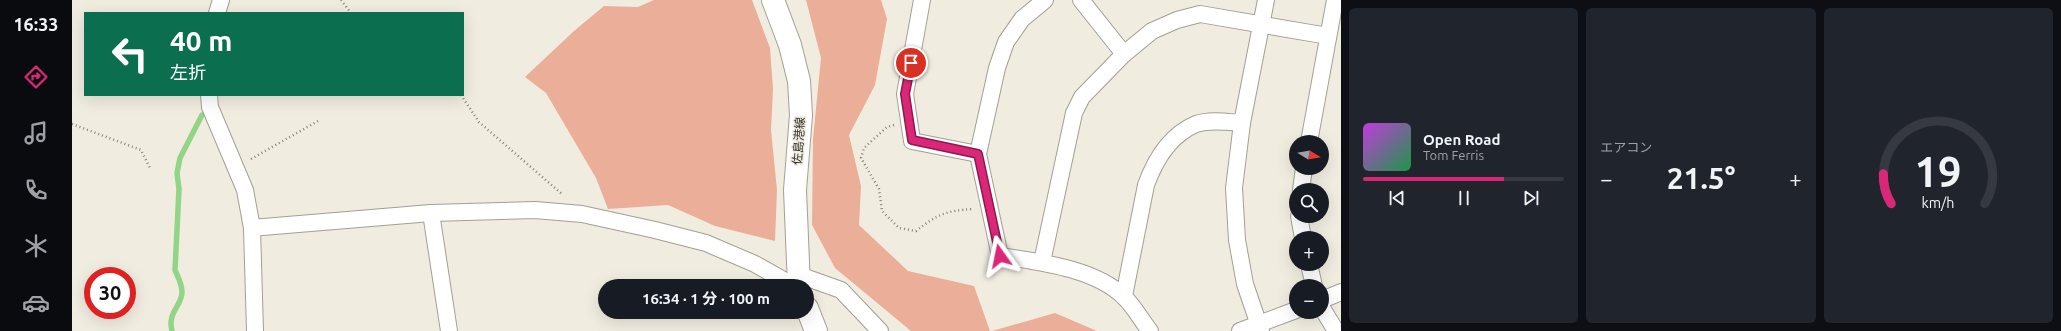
<!DOCTYPE html>
<html lang="ja">
<head>
<meta charset="utf-8">
<style>
  body { margin:0; font-family:Ubuntu,"Noto Sans JP",sans-serif; background:#20242c; color:#f1f3f6; height:100vh; display:flex; flex-direction:column; font-size:15px; white-space:nowrap }
  * { box-sizing:border-box; margin:0 }
  p { font-size:13px; color:#9ea1a6 }
  .icon { flex:none; width:22px; height:22px; fill:none; stroke:currentColor; stroke-width:2; stroke-linecap:round; stroke-linejoin:round }
  .map { position:relative; flex:1; overflow:hidden }
  .details { display:flex; flex-direction:column; gap:8px; padding:8px; background:#0d0f14; width:720px }
  .details>* { flex:none }
  .guide { position:absolute; left:12px; top:12px; width:380px; height:84px; border-radius:0px; box-shadow:0 4px 16px #0002; background:#0b6e4f; color:#fff; overflow:hidden }
  .needle { width:26px; rotate:101deg }
  .fabs { position:absolute; left:1217px; top:135px; display:grid; gap:8px }
  .fabs a { display:grid; place-items:center; width:40px; height:40px; border-radius:50%; background:#171b24; box-shadow:0 4px 16px #0002; font-size:20px }
  .speed { position:absolute; left:12px; top:267px; display:flex; gap:8px; font-size:20px; font-weight:700; text-align:center }
  .speed>* { display:grid; place-content:center; width:52px; height:52px; border-radius:50%; background:#171b24; box-shadow:0 4px 16px #0002; line-height:1 }
  .speed .limit { border:6px solid #d22; background:#fff; color:#111 }
  .pin { position:absolute; display:grid; place-items:center; width:34px; height:34px; color:#fff; margin:-17px; border:2px solid #fff; border-radius:50%; box-shadow:0 1px 4px #0007 }
  .me { position:absolute; width:44px; margin:-22px; rotate:348deg; stroke-linejoin:round; filter:drop-shadow(0 0 3px #0008) }
  .turn { display:flex; align-items:center; gap:14px; height:84px; padding:0 20px; font-size:18px }
  .turn .icon { width:52px; height:52px; stroke-width:2.5 }
  .turn b { display:block; font-size:28px; line-height:34px }
  .big { font-size:30px; font-weight:700; line-height:1.1 }
  .details .widget { flex:1; display:flex; flex-direction:column; justify-content:center; gap:6px; min-width:0; padding:0 14px; border-radius:6px; background:#20242c }
  .details .dial { align-items:center; gap:0 }
  .dial svg { height:104px; overflow:visible; fill:none; stroke:#363941; stroke-width:7; stroke-linecap:round; text-anchor:middle }
  .dial text { fill:#f1f3f6; stroke:none }
  .song { display:flex; align-items:center; gap:12px }
  .cover { width:48px; height:48px; border-radius:6px; background:linear-gradient(135deg,hsl(290 70% 55%),hsl(140 70% 35%)) }
  .played { height:4px; border-radius:2px; background:linear-gradient(90deg,#db2777 70%,#363941 70%) }
  .keys { display:flex; justify-content:space-around; direction:ltr }
  .heat { display:flex; justify-content:space-between; align-items:center; font-size:22px; direction:ltr }
  .details .tiles { flex:1; display:grid; gap:8px; grid-template-columns:repeat(3,1fr) }
  .trip { position:absolute; left:526px; top:279px; width:216px; height:40px; border-radius:20px; background:#171b24; box-shadow:0 4px 16px #0002; font-weight:700; line-height:40px; text-align:center }
  main { display:flex; flex:1; min-height:0 }
  .tabs { display:flex; flex-direction:column; width:72px; justify-content:space-around; align-items:center; background:#090b0e; color:#9ea1a6 }
  .tabs .icon { width:28px; height:28px }
  .tabs .on { color:#db2777 }
  .tabs b { font-size:18px; color:#f1f3f6 }
  .map>svg:first-child { display:block }
</style>
</head>
<body>
<main>
<nav class="tabs">
<b>16:33</b>
<svg class="icon on" aria-label="directions" viewBox="0 0 24 24"><path d="M12 3l9 9-9 9-9-9zM9 14v-3h6M13 9l2 2-2 2"/></svg>
<svg class="icon" aria-label="music" viewBox="0 0 24 24"><path d="M9 18V5l10-2v13"/><circle cx="6" cy="18" r="3"/><circle cx="16" cy="16" r="3"/></svg>
<svg class="icon" aria-label="phone" viewBox="0 0 24 24"><path d="M5 4h4l2 5-3 2q2 4 5 5l2-3 5 2v4C11 20 4 13 5 4z"/></svg>
<svg class="icon" aria-label="climate" viewBox="0 0 24 24"><path d="M12 3v18M4 7l16 10M4 17L20 7"/></svg>
<svg class="icon" aria-label="car" viewBox="0 0 24 24"><path d="M5 17H2v-5l4-1 3-4h7l3 4 3 1v5h-3M9 17h6M6 11h13"/><circle cx="7" cy="17" r="2"/><circle cx="17" cy="17" r="2"/></svg>
</nav>
<div class="map">
<svg width="1269" height="331" viewBox="0 0 1269 331">
  <rect width="100%" height="100%" fill="#f1ece0"/>
  <!-- green -->
  <g fill="#ebae98">
    <polygon points="582,0 680,0 698,48 701,89 699,130 705,190 703,241 643,226 596,205 536,209 524,178 474,93 453,77 502,31 532,6 566,7"/>
    <polygon points="734,0 809,0 815,19 803,85 777,135 789,186 787,225 836,271 902,286 918,331 839,331 763,268 740,225 741,139 749,58"/>
    <polygon points="983,313 1025,331 920,331"/>
  </g>
  <g fill="none" stroke-linecap="round" stroke-linejoin="round">
    <!-- stream -->
    <path stroke="#93d586" stroke-width="5.5" d="M 100,331 C 95,312 110,306 110,292 C 110,284 106,277 103,270 L 107,189 L 105,173 L 108,158 L 130,115"/>
    <defs>
      <g id="street">
        <polyline points="850,0 833,94 840,141 906,154"/>
        <path d="M 973,0 L 950,19 L 934,42 L 925,68 L 906,154 L 928,256 C 966,262 1023,268 1052,297 C 1062,306 1069,320 1078,331"/>
        <polyline points="1009,0 1052,54"/>
        <polyline points="145,13 149,0"/>
        <polyline points="137,95 138,107 173,190 180,228"/>
        <polyline points="1237,142 1263,0"/>
        <polyline points="1229,190 1232,168"/>
        <polyline points="359,213 377,331"/>
        <polyline points="1227,216 1231,238"/>
        <polyline points="970,262 1002,113 1010,97 1052,54 1080,31 1105,20 1128,14 1256,36"/>
        <polyline points="1237,264 1242,286"/>
        <polyline points="727,275 769,290 808,331"/>
        <path d="M 1052,296 L 1074,185 C 1083,160 1098,135 1124,124 C 1138,119 1156,122 1170,123"/>
        <polyline points="1250,300 1269,292"/>
        <polyline points="1250,308 1264,331"/>
        <polyline points="183,331 180,228 359,213 463,210 510,214 583,230 634,243 683,264 722,286"/>
        <polyline points="1168,331 1224,310"/>
        <polyline points="1189,331 1173,284 1165,240 1162,188 1170,123 1194,0"/>
      </g>
      <g id="secondary">
        <polyline points="701,0 718,45 727,81 729,115 723,190 727,286"/>
        <polyline points="735,308 744,331"/>
      </g>
    </defs>
    <!-- street casing -->
    <use href="#street" stroke="#a39f93" stroke-width="18"/>
    <!-- secondary casing -->
    <use href="#secondary" stroke="#a39f93" stroke-width="24"/>
    <!-- path -->
    <g stroke="#87847c" stroke-width="2.5" stroke-dasharray="1 3" stroke-linecap="butt">
      <polyline points="269,0 279,13"/>
      <polyline points="389,95 407,122 491,195"/>
      <polyline points="0,124 69,150 78,168"/>
      <path d="M 822,125 L 815,127 L 792,148 L 789,158 L 807,189 L 810,211 L 827,228 L 844,231 C 866,214 873,211 901,209"/>
      <polyline points="179,159 246,121"/>
    </g>
    <!-- street -->
    <use href="#street" stroke="#fff" stroke-width="16"/>
    <!-- secondary -->
    <use href="#secondary" stroke="#fff" stroke-width="22"/>
  </g>
  <g fill="none" stroke-linecap="round" stroke-linejoin="round">
    <defs>
      <polyline id="route" points="839,63 833,94 840,140 906,154 928,256"/>
    </defs>
    <!-- route casing -->
    <use href="#route" stroke="#8e194d" stroke-width="10"/>
    <!-- route -->
    <use href="#route" stroke="#db2777" stroke-width="7"/>
  </g>
  <g text-anchor="middle" stroke-width="3" stroke-linejoin="round" paint-order="stroke">
    <!-- street labels -->
    <g font-size="12" fill="#302f2a" stroke="#f1ece0">
      <text transform="translate(727 141) rotate(-86)" y="4">佐島港線</text>
    </g>
  </g>
</svg>
<div class="fabs">
<a><svg class="needle" viewBox="-14 -14 28 28"><path d="M0-13l5 13h-10z" fill="#e53935"/><path d="M0 13l5-13h-10z" fill="#9ea1a6"/></svg></a>
<a><svg class="icon" aria-label="search" viewBox="0 0 24 24"><circle cx="10" cy="10" r="6"/><path d="M15 15l6 6"/></svg></a>
<a>+</a>
<a>−</a>
</div>
<div class="speed"><div class="limit">30</div></div>
<div class="pin" style="left:839px;top:63px;background:#d93025"><svg class="icon" aria-label="arrive" viewBox="0 0 24 24"><path d="M6 21V4h12l-3 4 3 4H6"/></svg></div>
<svg class="me" style="left:928px;top:256px" viewBox="-20 -20 40 40"><path d="M0-17L14 15 0 8-14 15z" fill="#db2777" stroke="#fff" stroke-width="4"/></svg>
<div class="trip">16:34 · 1 分 · 100 m</div>
<div class="guide">
<div class="turn"><svg class="icon" aria-label="left" viewBox="0 0 24 24"><path d="M17 20v-9H6M10 6l-5 5 5 5"/></svg><div><b>40 m</b>左折</div></div>
</div>
</div>
<section class="details">
<div class="tiles">
<div class="widget">
<div class="song"><i class="cover"></i><div><b>Open Road</b><p>Tom Ferris</p></div></div>
<div class="played"></div>
<div class="keys"><svg class="icon" aria-label="previous" viewBox="0 0 24 24"><path d="M18 5L8 12l10 7zM5 5v14"/></svg><svg class="icon" aria-label="pause" viewBox="0 0 24 24"><path d="M8 5v14M16 5v14"/></svg><svg class="icon" aria-label="next" viewBox="0 0 24 24"><path d="M6 5l10 7-10 7zM19 5v14"/></svg></div>
</div>
<div class="widget"><p>エアコン</p>
<div class="heat"><a>−</a><b class="big">21.5°</b><a>+</a></div>
</div>
<div class="widget dial"><svg viewBox="0 0 100 80">
<path d="M14 69A42 42 0 1 1 86 69"/>
<path d="M14 69A42 42 0 0 1 8 46" stroke="#db2777"/>
<text x="50" y="56" font-size="32" font-weight="700">19</text>
<text x="50" y="72" font-size="11">km/h</text>
</svg></div>
</div>
</section>
</main>
</body>
</html>
